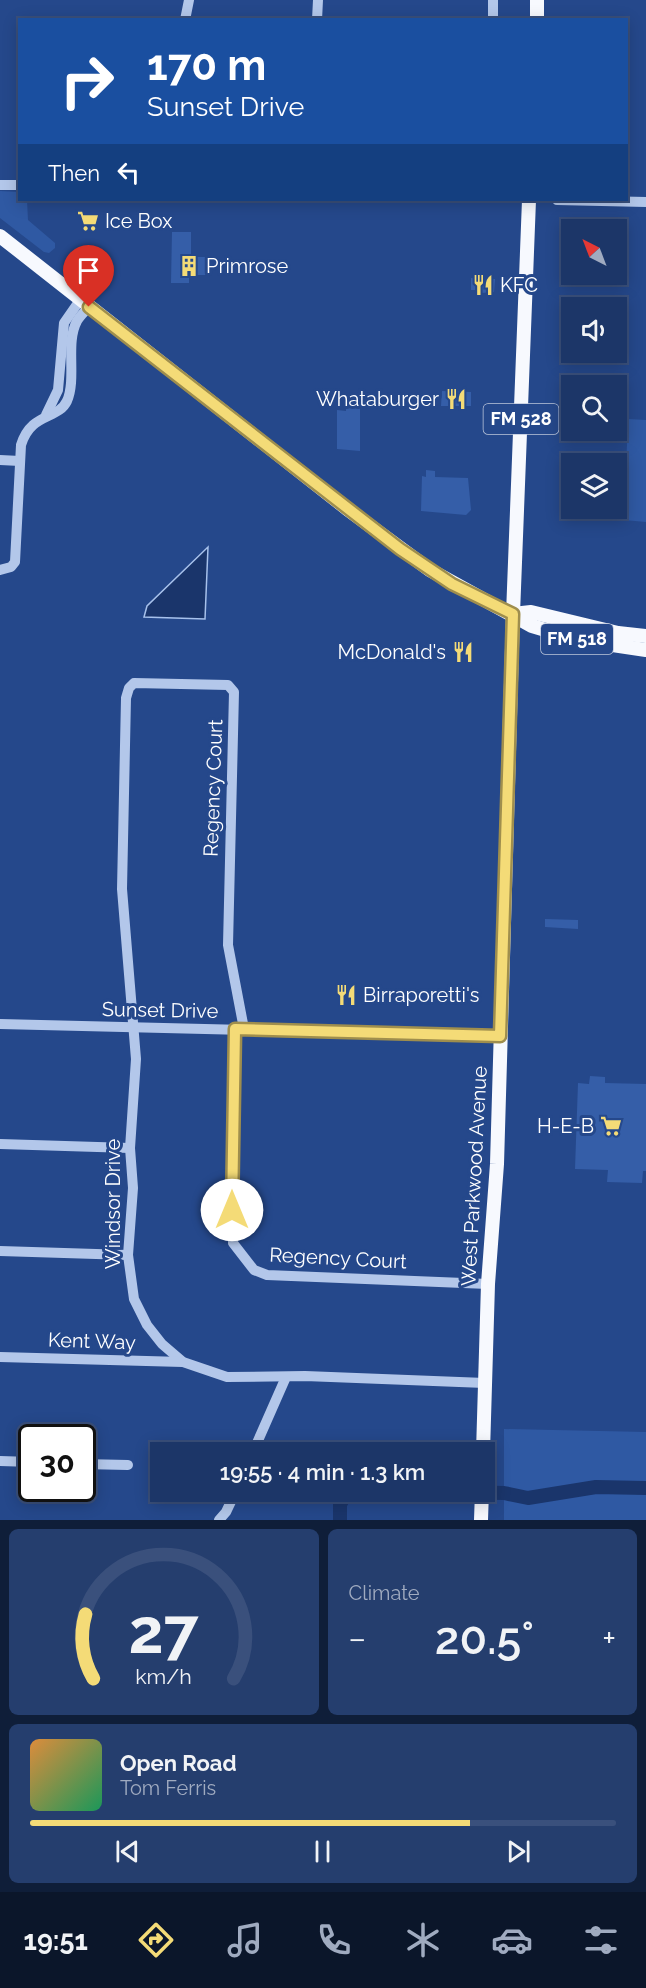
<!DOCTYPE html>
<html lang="en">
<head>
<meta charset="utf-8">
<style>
  body { margin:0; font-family:Raleway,sans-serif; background:#253e6e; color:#f1f3f6; height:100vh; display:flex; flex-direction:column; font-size:22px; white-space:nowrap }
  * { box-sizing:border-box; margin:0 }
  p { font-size:20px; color:#a0abc0 }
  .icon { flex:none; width:33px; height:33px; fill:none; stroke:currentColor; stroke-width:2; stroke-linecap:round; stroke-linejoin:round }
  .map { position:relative; height:1520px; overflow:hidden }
  .sheet { display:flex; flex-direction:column; gap:9px; padding:9px; background:#0f1e39; flex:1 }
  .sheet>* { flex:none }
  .banner { position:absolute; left:18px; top:18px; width:610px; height:183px; border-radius:0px; box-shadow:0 3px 15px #0003,0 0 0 2px #3a507c; background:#1a4fa0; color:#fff; overflow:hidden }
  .needle { width:39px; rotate:318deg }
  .controls { position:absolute; left:561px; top:219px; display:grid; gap:12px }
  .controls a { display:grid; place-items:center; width:66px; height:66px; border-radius:0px; background:#1c3668; box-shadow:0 3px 15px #0003,0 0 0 2px #3a507c; font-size:30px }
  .speed { position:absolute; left:18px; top:1424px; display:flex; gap:12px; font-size:30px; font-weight:700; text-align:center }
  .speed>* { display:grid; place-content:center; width:78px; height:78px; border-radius:50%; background:#1c3668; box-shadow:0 3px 15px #0003,0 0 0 2px #3a507c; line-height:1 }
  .speed .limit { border:3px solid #111; border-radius:9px; background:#fff; color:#111 }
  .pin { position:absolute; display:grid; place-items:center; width:51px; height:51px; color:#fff; margin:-62px -26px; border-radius:50% 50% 50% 0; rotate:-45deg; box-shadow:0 0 6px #0007 }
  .pin .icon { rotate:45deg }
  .me { position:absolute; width:66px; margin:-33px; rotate:0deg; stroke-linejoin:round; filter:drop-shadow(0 0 4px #0008) }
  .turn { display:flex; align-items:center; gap:21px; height:126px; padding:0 30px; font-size:27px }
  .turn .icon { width:78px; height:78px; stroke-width:2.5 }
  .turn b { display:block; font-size:42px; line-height:51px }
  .then { display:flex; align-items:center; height:57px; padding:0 30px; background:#0003; gap:12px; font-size:22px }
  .big { font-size:45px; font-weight:600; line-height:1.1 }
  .sheet .tile { flex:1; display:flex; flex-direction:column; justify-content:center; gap:9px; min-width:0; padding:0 21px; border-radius:9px; background:#253e6e }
  .sheet .dial { align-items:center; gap:0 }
  .dial svg { height:156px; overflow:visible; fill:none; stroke:#3a507c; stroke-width:7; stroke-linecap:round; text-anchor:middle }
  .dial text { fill:#f1f3f6; stroke:none }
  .song { display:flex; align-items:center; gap:18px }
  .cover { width:72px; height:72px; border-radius:9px; background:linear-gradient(135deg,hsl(30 70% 55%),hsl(150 70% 35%)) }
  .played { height:6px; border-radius:3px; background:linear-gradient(90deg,#f4db77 75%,#3a507c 75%) }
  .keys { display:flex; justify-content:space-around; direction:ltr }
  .heat { display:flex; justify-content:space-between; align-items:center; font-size:33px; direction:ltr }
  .sheet .tiles { flex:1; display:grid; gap:9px; grid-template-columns:1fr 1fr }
  .tile:last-child { grid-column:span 2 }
  .trip { position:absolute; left:150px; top:1442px; width:345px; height:60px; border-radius:0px; background:#1c3668; box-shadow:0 3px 15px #0003,0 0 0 2px #3a507c; font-weight:600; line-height:60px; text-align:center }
  .tab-bar { display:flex; height:96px; justify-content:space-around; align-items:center; background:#0b162a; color:#a0abc0 }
  .tab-bar .icon { width:42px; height:42px }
  .tab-bar .selected { color:#f4db77 }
  .tab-bar b { font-size:27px; color:#f1f3f6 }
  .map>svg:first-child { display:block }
</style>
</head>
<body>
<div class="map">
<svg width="646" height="1520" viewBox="0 0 646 1520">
  <rect width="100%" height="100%" fill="#25488b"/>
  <!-- green -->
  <g fill="#2f59a3">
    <polygon points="0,191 19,192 20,200 27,200 28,220 55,243 55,248 49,253 44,252 0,218"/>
    <polygon points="628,419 646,420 646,522 624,520"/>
    <polygon points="504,1429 646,1432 646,1520 504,1520"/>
  </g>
  <!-- water -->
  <polygon fill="#1a356b" stroke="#a7c1eb" stroke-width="1.5" points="208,547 205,619 144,617 147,606"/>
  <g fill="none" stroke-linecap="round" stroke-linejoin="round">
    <!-- river -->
    <g stroke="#1a356b" stroke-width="14">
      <polyline points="409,1491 504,1493 528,1498 596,1487 646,1488"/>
      <polyline points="340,1520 340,1504 348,1491"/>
    </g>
  </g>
  <!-- building -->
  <g fill="#355ea8">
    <polygon points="172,232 191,232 191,257 206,257 206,275 189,275 189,283 171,283"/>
    <polygon points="471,278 495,279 494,292 481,293 481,290 471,290"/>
    <polygon points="442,391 471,392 471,406 441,406"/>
    <polygon points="346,405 360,406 360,451 337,449 337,410 346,411"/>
    <polygon points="426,470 435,471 435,477 468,478 471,510 466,515 421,511 422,476 426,477"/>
    <polygon points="545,919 578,920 578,929 545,927"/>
    <polygon points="590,1076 605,1077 605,1083 646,1084 646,1171 643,1171 642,1183 607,1182 608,1170 575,1169 578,1083 589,1084"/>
  </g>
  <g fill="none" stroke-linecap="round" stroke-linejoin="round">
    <!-- minor -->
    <g stroke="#b3c7ea" stroke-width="10">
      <polyline points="185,20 189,0"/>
      <polyline points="317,20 318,0"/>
      <polyline points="493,20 493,0"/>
      <polyline points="0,185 20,185"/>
      <polyline points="557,200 646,202"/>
      <polyline points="46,415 58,390 64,323 80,300"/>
      <polyline points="0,460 20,461"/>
      <path d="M 0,570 L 11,567 L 15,562 L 21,445 C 31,412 58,420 67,401 C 77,378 65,343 77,321 C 80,316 85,311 89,307"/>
      <polyline points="0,1024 500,1036"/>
      <polyline points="235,1029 231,1194 233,1243 254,1270 267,1275 488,1284"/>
      <polyline points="244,1029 228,945 234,692 228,685 134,683 129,688 126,698 122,889 136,1059 130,1148 133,1188 128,1255 134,1299 147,1325 162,1344 183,1362 227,1377 305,1376 485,1383"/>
      <polyline points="0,1144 130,1148"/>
      <polyline points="0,1251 128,1255"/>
      <polyline points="0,1357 183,1362"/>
      <polyline points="253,1452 286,1377"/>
      <polyline points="0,1461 32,1462"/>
      <polyline points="82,1464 128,1465"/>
      <polyline points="219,1520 226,1512 236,1491"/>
    </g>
    <!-- major -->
    <g stroke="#f7f9fe" stroke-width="14">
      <polyline points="537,20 537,0"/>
      <polyline points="0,236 346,508 430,570 532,626 579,640 646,650"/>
      <polyline points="513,614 531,612 618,633 646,636"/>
      <polyline points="483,1452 488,1284 497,1164 513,614 529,200"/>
      <polyline points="481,1520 482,1491"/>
    </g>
  </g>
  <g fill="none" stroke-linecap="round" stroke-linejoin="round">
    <defs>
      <polyline id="route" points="89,307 400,549 452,584 513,614 500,1036 235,1029 232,1210"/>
    </defs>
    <!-- route casing -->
    <use href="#route" stroke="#9f8e4d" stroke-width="15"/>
    <!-- route -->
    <use href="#route" stroke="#f4db77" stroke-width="10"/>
  </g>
  <!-- icons -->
  <defs>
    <symbol id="supermarket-bare" viewBox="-9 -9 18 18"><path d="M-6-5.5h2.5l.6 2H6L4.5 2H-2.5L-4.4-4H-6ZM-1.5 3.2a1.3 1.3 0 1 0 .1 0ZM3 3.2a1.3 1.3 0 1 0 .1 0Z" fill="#f4db77" stroke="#25488b" stroke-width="2.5" paint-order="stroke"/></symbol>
    <symbol id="building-bare" viewBox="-9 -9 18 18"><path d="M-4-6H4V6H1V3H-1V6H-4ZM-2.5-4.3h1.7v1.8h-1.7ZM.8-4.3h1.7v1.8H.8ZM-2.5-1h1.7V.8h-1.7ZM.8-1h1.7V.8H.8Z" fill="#f4db77" stroke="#25488b" stroke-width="2.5" paint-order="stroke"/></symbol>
    <symbol id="restaurant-bare" viewBox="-9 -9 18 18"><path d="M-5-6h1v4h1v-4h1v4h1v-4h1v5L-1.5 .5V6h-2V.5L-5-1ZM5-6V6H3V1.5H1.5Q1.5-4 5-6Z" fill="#f4db77" stroke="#25488b" stroke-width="2.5" paint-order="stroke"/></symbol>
  </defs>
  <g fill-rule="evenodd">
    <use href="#supermarket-bare" x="73" y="206" width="30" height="30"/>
    <use href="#building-bare" x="174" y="251" width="30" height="30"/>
    <use href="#restaurant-bare" x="468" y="270" width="30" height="30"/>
    <use href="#restaurant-bare" x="441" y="384" width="30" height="30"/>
    <use href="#restaurant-bare" x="448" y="637" width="30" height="30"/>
    <use href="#restaurant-bare" x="331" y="980" width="30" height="30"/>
    <use href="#supermarket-bare" x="596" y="1111" width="30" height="30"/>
  </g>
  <g text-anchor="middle" stroke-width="6" stroke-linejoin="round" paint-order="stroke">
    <!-- shield labels -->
    <g fill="#25488b" stroke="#bec8dc" stroke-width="1.5">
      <rect x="483.5" y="404" width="75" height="30" rx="4.5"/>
      <rect x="541" y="624" width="72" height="30" rx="4.5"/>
    </g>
    <g font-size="18" font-weight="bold" fill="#fff">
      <text x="521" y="425">FM 528</text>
      <text x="577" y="645">FM 518</text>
    </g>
    <!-- poi labels -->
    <g font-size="20" fill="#fff" stroke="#25488b" text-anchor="start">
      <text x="105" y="228">Ice Box</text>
      <text x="206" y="273">Primrose</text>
      <text x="500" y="292">KFC</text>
      <text x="439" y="406" text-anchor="end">Whataburger</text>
      <text x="446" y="659" text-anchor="end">McDonald's</text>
      <text x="363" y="1002">Birraporetti's</text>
      <text x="594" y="1133" text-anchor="end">H-E-B</text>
    </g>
    <!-- street labels -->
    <g font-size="20" fill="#fff" stroke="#25488b">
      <text transform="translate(213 788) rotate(-88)" y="7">Regency Court</text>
      <text transform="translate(160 1010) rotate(1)" y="7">Sunset Drive</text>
      <text transform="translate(474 1176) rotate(-87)" y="7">West Parkwood Avenue</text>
      <text transform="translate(113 1204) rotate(-90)" y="7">Windsor Drive</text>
      <text transform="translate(338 1258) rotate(3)" y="7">Regency Court</text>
      <text transform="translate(92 1341) rotate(2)" y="7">Kent Way</text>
    </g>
  </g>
</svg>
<div class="controls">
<a><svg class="needle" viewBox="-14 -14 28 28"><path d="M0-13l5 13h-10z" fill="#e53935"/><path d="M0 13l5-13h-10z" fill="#a0abc0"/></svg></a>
<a><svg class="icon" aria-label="sound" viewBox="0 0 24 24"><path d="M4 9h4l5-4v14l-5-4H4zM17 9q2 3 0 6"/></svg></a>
<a><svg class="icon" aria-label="search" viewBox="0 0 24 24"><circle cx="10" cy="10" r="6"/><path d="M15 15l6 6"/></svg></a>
<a><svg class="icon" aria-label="layers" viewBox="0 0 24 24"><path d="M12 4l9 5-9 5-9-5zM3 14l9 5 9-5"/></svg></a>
</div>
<div class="speed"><div class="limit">30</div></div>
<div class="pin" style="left:89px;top:307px;background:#d93025"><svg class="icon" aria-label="arrive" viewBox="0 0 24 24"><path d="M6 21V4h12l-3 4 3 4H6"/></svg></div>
<svg class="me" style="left:232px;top:1210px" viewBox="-20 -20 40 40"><circle r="19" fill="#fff"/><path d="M0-13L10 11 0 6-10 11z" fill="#f4db77"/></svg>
<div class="trip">19:55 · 4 min · 1.3 km</div>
<div class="banner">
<div class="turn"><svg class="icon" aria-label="right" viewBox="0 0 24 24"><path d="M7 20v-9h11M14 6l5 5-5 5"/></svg><div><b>170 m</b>Sunset Drive</div></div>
<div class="then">Then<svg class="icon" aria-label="left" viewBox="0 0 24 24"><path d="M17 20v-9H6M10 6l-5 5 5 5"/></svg></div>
</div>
</div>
<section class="sheet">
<div class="tiles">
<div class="tile dial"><svg viewBox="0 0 100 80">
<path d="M14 69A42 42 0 1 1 86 69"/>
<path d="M14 69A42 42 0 0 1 10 36" stroke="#f4db77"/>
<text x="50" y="56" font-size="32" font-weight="700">27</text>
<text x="50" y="72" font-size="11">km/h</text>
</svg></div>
<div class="tile"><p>Climate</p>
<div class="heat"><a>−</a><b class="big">20.5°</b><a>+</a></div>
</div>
<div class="tile">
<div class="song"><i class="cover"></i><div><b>Open Road</b><p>Tom Ferris</p></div></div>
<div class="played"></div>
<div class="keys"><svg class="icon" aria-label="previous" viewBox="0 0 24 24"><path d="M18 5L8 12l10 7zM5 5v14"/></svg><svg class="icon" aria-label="pause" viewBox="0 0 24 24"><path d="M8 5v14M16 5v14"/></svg><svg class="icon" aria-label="next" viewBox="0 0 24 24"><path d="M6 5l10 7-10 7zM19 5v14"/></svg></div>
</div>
</div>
</section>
<nav class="tab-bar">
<b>19:51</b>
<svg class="icon selected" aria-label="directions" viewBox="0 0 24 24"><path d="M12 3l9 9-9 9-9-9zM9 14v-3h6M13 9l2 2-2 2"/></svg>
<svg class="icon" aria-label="music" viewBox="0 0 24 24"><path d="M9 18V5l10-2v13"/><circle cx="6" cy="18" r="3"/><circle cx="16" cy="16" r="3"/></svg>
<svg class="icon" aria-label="phone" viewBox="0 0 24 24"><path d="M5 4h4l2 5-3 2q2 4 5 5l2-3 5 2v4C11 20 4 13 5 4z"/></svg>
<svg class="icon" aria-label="climate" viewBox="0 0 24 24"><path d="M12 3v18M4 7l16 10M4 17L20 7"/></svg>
<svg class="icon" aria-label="car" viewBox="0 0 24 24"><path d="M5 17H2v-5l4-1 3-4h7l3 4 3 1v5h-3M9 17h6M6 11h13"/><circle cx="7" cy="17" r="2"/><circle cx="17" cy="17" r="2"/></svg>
<svg class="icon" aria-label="filters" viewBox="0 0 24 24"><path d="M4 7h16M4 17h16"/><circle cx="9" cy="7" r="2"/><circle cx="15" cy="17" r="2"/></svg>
</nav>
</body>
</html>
